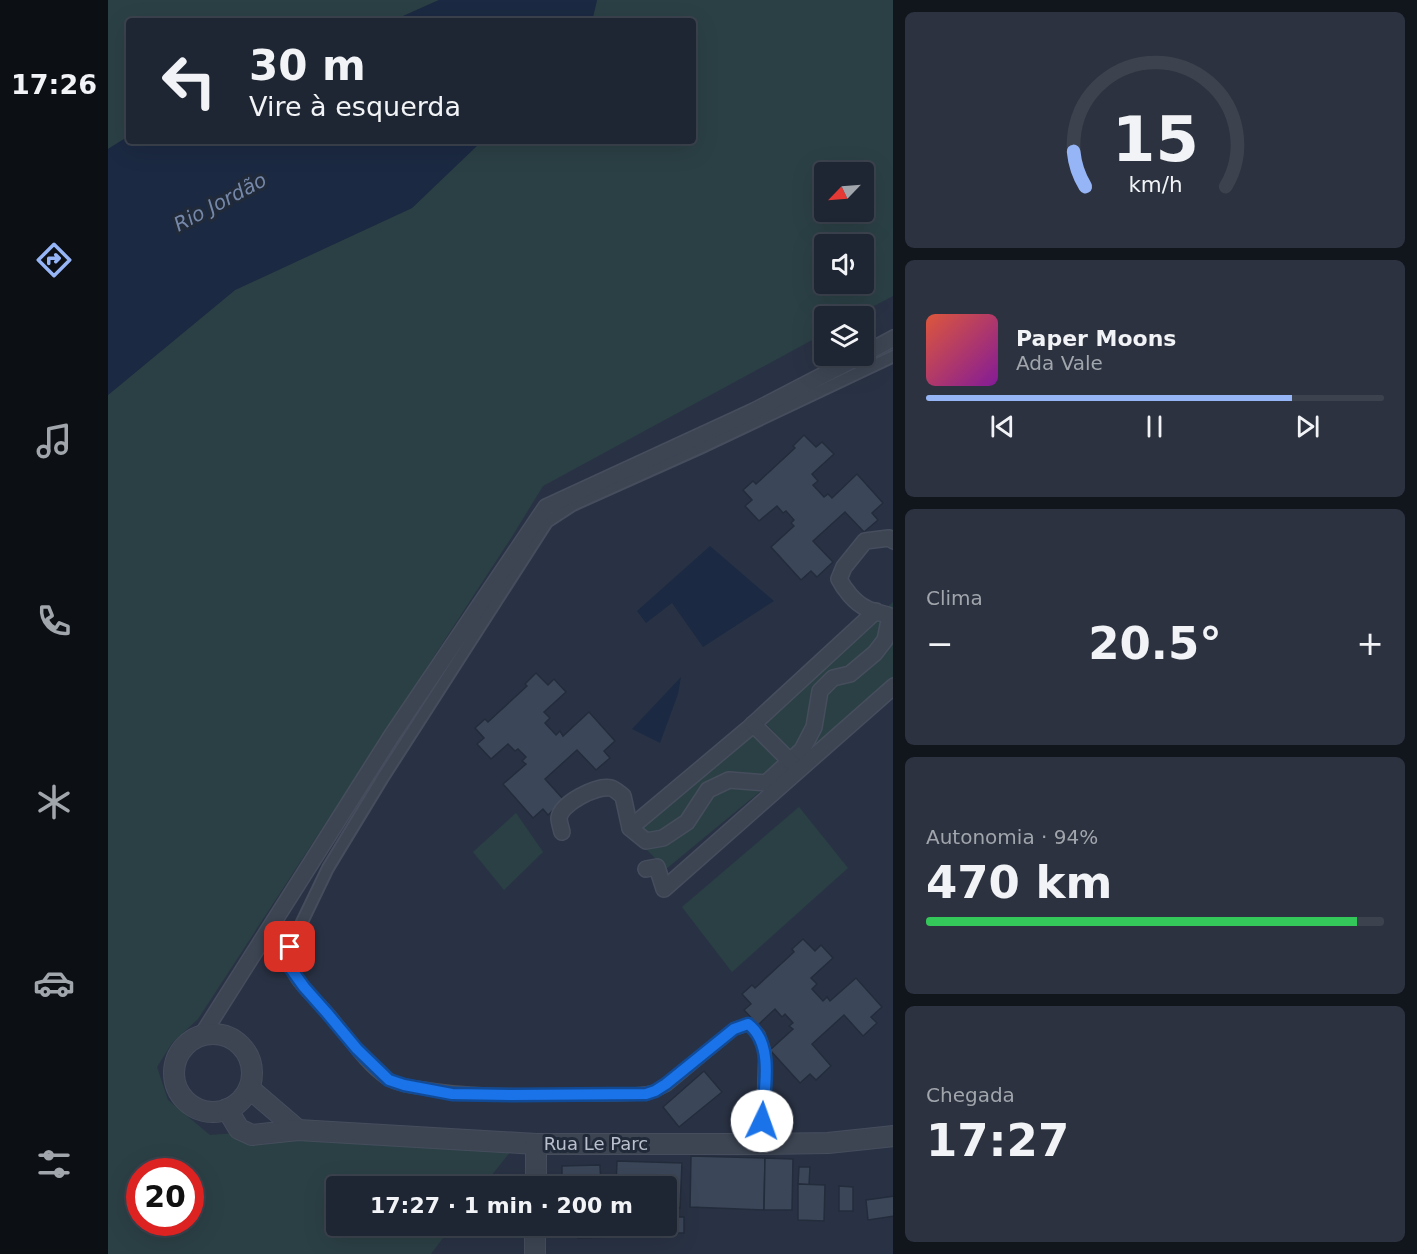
<!DOCTYPE html>
<html lang="pt">
<head>
<meta charset="utf-8">
<style>
  body { margin:0; font-family:"DejaVu Sans",sans-serif; background:#2c323f; color:#f1f3f6; height:100vh; display:flex; flex-direction:column; font-size:22px; white-space:nowrap }
  * { box-sizing:border-box; margin:0 }
  p { font-size:20px; color:#a1a5ac }
  .icon { flex:none; width:33px; height:33px; fill:none; stroke:currentColor; stroke-width:2; stroke-linecap:round; stroke-linejoin:round }
  .map { position:relative; flex:1; overflow:hidden }
  .sheet { display:flex; flex-direction:column; gap:12px; padding:12px; background:#11151c; width:524px }
  .sheet>* { flex:none }
  .banner { position:absolute; left:18px; top:18px; width:570px; height:126px; border-radius:6px; box-shadow:0 6px 24px #0002,0 0 0 2px #3c434e; background:#1f2633; color:#f1f3f6; overflow:hidden }
  .needle { width:39px; rotate:245deg }
  .fabs { position:absolute; left:706px; top:162px; display:grid; gap:12px }
  .fabs a { display:grid; place-items:center; width:60px; height:60px; border-radius:6px; background:#1f2633; box-shadow:0 6px 24px #0002,0 0 0 2px #3c434e; font-size:30px }
  .speed { position:absolute; left:18px; top:1158px; display:flex; gap:12px; font-size:30px; font-weight:700; text-align:center }
  .speed>* { display:grid; place-content:center; width:78px; height:78px; border-radius:50%; background:#1f2633; box-shadow:0 6px 24px #0002,0 0 0 2px #3c434e; line-height:1 }
  .speed .limit { border:9px solid #d22; background:#fff; color:#111 }
  .pin { position:absolute; display:grid; place-items:center; width:51px; height:51px; color:#fff; margin:-26px; border-radius:12px; box-shadow:0 3px 9px #0006 }
  .me { position:absolute; width:66px; margin:-33px; rotate:3deg; stroke-linejoin:round; filter:drop-shadow(0 0 4px #0008) }
  .turn { display:flex; align-items:center; gap:21px; height:126px; padding:0 24px; font-size:27px }
  .turn .icon { width:78px; height:78px; stroke-width:2.5 }
  .turn b { display:block; font-size:42px; line-height:51px }
  .big { font-size:45px; font-weight:800; line-height:1.1 }
  .sheet .tile { flex:1; display:flex; flex-direction:column; justify-content:center; gap:9px; min-width:0; padding:0 21px; border-radius:9px; background:#2c323f }
  .sheet .dial { align-items:center; gap:0 }
  .dial svg { height:156px; overflow:visible; fill:none; stroke:#3c434e; stroke-width:7; stroke-linecap:round; text-anchor:middle }
  .dial text { fill:#f1f3f6; stroke:none }
  .song { display:flex; align-items:center; gap:18px }
  .cover { width:72px; height:72px; border-radius:9px; background:linear-gradient(135deg,hsl(10 70% 55%),hsl(290 70% 35%)) }
  .played { height:6px; border-radius:3px; background:linear-gradient(90deg,#96b5f6 80%,#3c434e 80%) }
  .keys { display:flex; justify-content:space-around; direction:ltr }
  .heat { display:flex; justify-content:space-between; align-items:center; font-size:33px; direction:ltr }
  .charge { height:9px; border-radius:4px; background:linear-gradient(90deg,#34c759 94%,#3c434e 0) }
  .trip { position:absolute; left:218px; top:1176px; width:351px; height:60px; border-radius:6px; background:#1f2633; box-shadow:0 6px 24px #0002,0 0 0 2px #3c434e; font-weight:800; line-height:60px; text-align:center }
  main { display:flex; flex:1; min-height:0 }
  .tabs { display:flex; flex-direction:column; width:108px; justify-content:space-around; align-items:center; background:#0c0f14; color:#a1a5ac }
  .tabs .icon { width:42px; height:42px }
  .tabs .on { color:#96b5f6 }
  .tabs b { font-size:27px; color:#f1f3f6 }
  .map>svg:first-child { display:block }
</style>
</head>
<body>
<main>
<nav class="tabs">
<b>17:26</b>
<svg class="icon on" aria-label="directions" viewBox="0 0 24 24"><path d="M12 3l9 9-9 9-9-9zM9 14v-3h6M13 9l2 2-2 2"/></svg>
<svg class="icon" aria-label="music" viewBox="0 0 24 24"><path d="M9 18V5l10-2v13"/><circle cx="6" cy="18" r="3"/><circle cx="16" cy="16" r="3"/></svg>
<svg class="icon" aria-label="phone" viewBox="0 0 24 24"><path d="M5 4h4l2 5-3 2q2 4 5 5l2-3 5 2v4C11 20 4 13 5 4z"/></svg>
<svg class="icon" aria-label="climate" viewBox="0 0 24 24"><path d="M12 3v18M4 7l16 10M4 17L20 7"/></svg>
<svg class="icon" aria-label="car" viewBox="0 0 24 24"><path d="M5 17H2v-5l4-1 3-4h7l3 4 3 1v5h-3M9 17h6M6 11h13"/><circle cx="7" cy="17" r="2"/><circle cx="17" cy="17" r="2"/></svg>
<svg class="icon" aria-label="filters" viewBox="0 0 24 24"><path d="M4 7h16M4 17h16"/><circle cx="9" cy="7" r="2"/><circle cx="15" cy="17" r="2"/></svg>
</nav>
<div class="map">
<svg width="786" height="1254" viewBox="0 0 786 1254">
  <rect width="100%" height="100%" fill="#293244"/>
  <!-- green -->
  <g fill="#2b4045" fill-rule="evenodd">
    <polygon points="0,0 331,0 284,21 21,21 21,136 0,149"/>
    <path d="M 489,0 L 785,0 L 785,296 L 747,316 L 717,316 L 717,333 L 435,486 L 405,535 L 90,1019 L 64,1043 L 49,1067 L 60,1100 L 102,1135 L 141,1132 L 403,1151 L 375,1186 L 228,1186 L 228,1226 L 344,1226 L 323,1254 L 0,1254 L 0,395 L 127,290 L 304,208 L 374,141 L 585,141 L 585,21 L 484,21 ZM 717,172 L 756,172 L 756,212 L 717,212 ZM 717,244 L 756,244 L 756,284 L 717,284 ZM 32,1172 L 82,1172 L 82,1222 L 32,1222 Z"/>
    <polygon points="785,602 785,678 692,761 656,721"/>
    <polygon points="645,731 677,771 558,869 523,834"/>
    <polygon points="691,807 740,868 624,972 574,907"/>
    <polygon points="408,813 435,852 396,890 365,852"/>
  </g>
  <!-- water -->
  <g fill="#1b2942">
    <polygon points="331,0 489,0 484,21 284,21"/>
    <polygon points="21,136 21,141 374,141 304,208 127,290 0,395 0,149"/>
    <polygon points="602,546 666,601 595,647 564,603 538,623 529,611"/>
    <polygon points="573,677 570,694 552,743 524,729"/>
  </g>
  <!-- building -->
  <g fill="#3b4659" stroke="#232c3b" stroke-width="1.5">
    <polygon points="696,435 708,447 714,442 726,454 704,474 710,481 705,485 716,497 720,494 724,498 749,474 775,503 764,513 770,520 756,532 737,512 705,541 725,562 709,577 703,571 693,580 663,547 686,526 683,523 686,520 678,511 675,513 669,506 651,521 637,506 644,500 635,490 645,481 648,484 687,448 685,446"/>
    <polygon points="428,673 440,685 446,679 458,692 436,712 442,718 437,723 448,735 452,731 455,736 481,712 507,741 496,751 502,758 488,770 469,750 437,779 456,800 440,815 435,809 425,818 395,784 418,764 414,761 418,757 410,749 407,751 400,744 383,759 369,744 376,738 367,728 377,719 380,722 419,686 417,684"/>
    <polygon points="695,939 707,951 713,945 725,958 703,978 709,984 704,989 715,1001 719,997 722,1001 748,978 774,1007 763,1017 769,1023 755,1036 736,1015 704,1044 723,1066 708,1080 702,1074 692,1083 662,1050 685,1029 681,1026 685,1023 677,1014 674,1017 667,1009 650,1025 636,1010 643,1004 634,994 644,985 647,988 686,952 684,949"/>
    <polygon points="596,1071 614,1092 571,1127 555,1107"/>
    <polygon points="583,1156 657,1158 656,1210 582,1207"/>
    <polygon points="657,1158 685,1159 684,1210 656,1210"/>
    <polygon points="509,1161 574,1163 572,1208 558,1208 558,1186 508,1186"/>
    <polygon points="492,1165 493,1186 454,1186 454,1166"/>
    <polygon points="691,1167 702,1167 701,1185 690,1184"/>
    <polygon points="386,1179 386,1186 336,1186 336,1181"/>
    <polygon points="690,1184 717,1185 716,1221 690,1220"/>
    <polygon points="731,1186 745,1187 745,1211 731,1211"/>
    <polygon points="786,1196 786,1216 760,1220 758,1200"/>
    <polygon points="558,1217 576,1217 576,1233 529,1233 529,1226 558,1226"/>
    <polygon points="469,1226 508,1226 508,1237 470,1238"/>
    <polygon points="508,1226 521,1226 521,1236 508,1237"/>
  </g>
  <g fill="none" stroke-linecap="round" stroke-linejoin="round">
    <defs>
      <path id="service" d="M 654,1144 L 657,1052 L 651,1035 L 641,1024 L 626,1029 L 559,1085 L 547,1091 L 538,1093 C 512,1096 486,1095 460,1095 C 411,1095 362,1096 314,1088 C 302,1087 290,1085 279,1079 C 254,1062 238,1033 218,1011 C 200,991 177,976 182,947 L 220,868 L 274,779 L 439,522 L 465,505 L 592,448 L 786,356"/>
      <g id="pedestrian">
        <polyline points="756,354 786,338"/>
        <path d="M 768,611 L 640,729 L 522,828 L 538,841 L 555,838 L 579,822 L 600,790 L 621,780 L 658,783 L 694,750 L 706,727 L 712,691 L 725,678 L 742,674 L 767,653 L 777,640 L 782,616 C 775,613 765,612 758,608 C 747,603 736,589 731,579 L 736,567 L 757,541 L 781,538 L 786,541"/>
        <polyline points="645,724 689,768"/>
        <path d="M 454,832 C 453,828 451,822 451,818 C 453,803 489,785 503,788 C 507,789 512,794 515,796 L 522,828"/>
        <polyline points="538,869 549,867 556,889 786,686"/>
        <polyline points="94,1035 284,735 438,507 646,411 752,356"/>
      </g>
      <g id="minor">
        <circle cx="105" cy="1073" r="39"/>
        <polyline points="141,1088 190,1130"/>
        <polyline points="119,1109 131,1129 144,1135 190,1130 428,1144 654,1144 720,1143 786,1136"/>
        <polyline points="428,1186 428,1144"/>
        <polyline points="427,1254 427,1226"/>
      </g>
    </defs>
    <!-- service casing -->
    <use href="#service" stroke="#464e5d" stroke-width="14"/>
    <!-- pedestrian casing -->
    <use href="#pedestrian" stroke="#464e5d" stroke-width="18"/>
    <!-- minor casing -->
    <use href="#minor" stroke="#464e5d" stroke-width="22"/>
    <!-- service -->
    <use href="#service" stroke="#3d4553" stroke-width="10"/>
    <!-- pedestrian -->
    <use href="#pedestrian" stroke="#3d4553" stroke-width="15"/>
    <!-- minor -->
    <use href="#minor" stroke="#3d4553" stroke-width="20"/>
  </g>
  <g fill="none" stroke-linecap="round" stroke-linejoin="round">
    <defs>
      <path id="route" d="M 182,947 L 180,959 L 181,966 L 196,987 L 219,1013 L 249,1049 L 281,1080 L 296,1085 L 344,1094 L 405,1095 L 538,1094 L 547,1091 L 558,1084 L 626,1029 L 640,1024 C 667,1044 656,1091 654,1121"/>
    </defs>
    <!-- route casing -->
    <use href="#route" stroke="#114b97" stroke-width="15"/>
    <!-- route -->
    <use href="#route" stroke="#1a73e8" stroke-width="10"/>
  </g>
  <g text-anchor="middle" stroke-width="6" stroke-linejoin="round" paint-order="stroke">
    <!-- street labels -->
    <g font-size="18" fill="#bac0cd" stroke="#212a39">
      <text x="488" y="1150">Rua Le Parc</text>
    </g>
    <!-- water labels -->
    <g font-size="20" font-style="italic" fill="#7588aa" stroke="#212a39">
      <text transform="translate(112 202) rotate(-28)" y="7">Rio Jordão</text>
    </g>
  </g>
</svg>
<div class="fabs">
<a><svg class="needle" viewBox="-14 -14 28 28"><path d="M0-13l5 13h-10z" fill="#e53935"/><path d="M0 13l5-13h-10z" fill="#a1a5ac"/></svg></a>
<a><svg class="icon" aria-label="sound" viewBox="0 0 24 24"><path d="M4 9h4l5-4v14l-5-4H4zM17 9q2 3 0 6"/></svg></a>
<a><svg class="icon" aria-label="layers" viewBox="0 0 24 24"><path d="M12 4l9 5-9 5-9-5zM3 14l9 5 9-5"/></svg></a>
</div>
<div class="speed"><div class="limit">20</div></div>
<div class="pin" style="left:182px;top:947px;background:#d93025"><svg class="icon" aria-label="arrive" viewBox="0 0 24 24"><path d="M6 21V4h12l-3 4 3 4H6"/></svg></div>
<svg class="me" style="left:654px;top:1121px" viewBox="-20 -20 40 40"><circle r="19" fill="#fff"/><path d="M0-13L10 11 0 6-10 11z" fill="#1a73e8"/></svg>
<div class="trip">17:27 · 1 min · 200 m</div>
<div class="banner">
<div class="turn"><svg class="icon" aria-label="left" viewBox="0 0 24 24"><path d="M17 20v-9H6M10 6l-5 5 5 5"/></svg><div><b>30 m</b>Vire à esquerda</div></div>
</div>
</div>
<section class="sheet">
<div class="tile dial"><svg viewBox="0 0 100 80">
<path d="M14 69A42 42 0 1 1 86 69"/>
<path d="M14 69A42 42 0 0 1 8 51" stroke="#96b5f6"/>
<text x="50" y="56" font-size="32" font-weight="700">15</text>
<text x="50" y="72" font-size="11">km/h</text>
</svg></div>
<div class="tile">
<div class="song"><i class="cover"></i><div><b>Paper Moons</b><p>Ada Vale</p></div></div>
<div class="played"></div>
<div class="keys"><svg class="icon" aria-label="previous" viewBox="0 0 24 24"><path d="M18 5L8 12l10 7zM5 5v14"/></svg><svg class="icon" aria-label="pause" viewBox="0 0 24 24"><path d="M8 5v14M16 5v14"/></svg><svg class="icon" aria-label="next" viewBox="0 0 24 24"><path d="M6 5l10 7-10 7zM19 5v14"/></svg></div>
</div>
<div class="tile"><p>Clima</p>
<div class="heat"><a>−</a><b class="big">20.5°</b><a>+</a></div>
</div>
<div class="tile"><p>Autonomia · 94%</p><b class="big">470 km</b><div class="charge"></div></div>
<div class="tile"><p>Chegada</p><b class="big">17:27</b></div>
</section>
</main>
</body>
</html>
